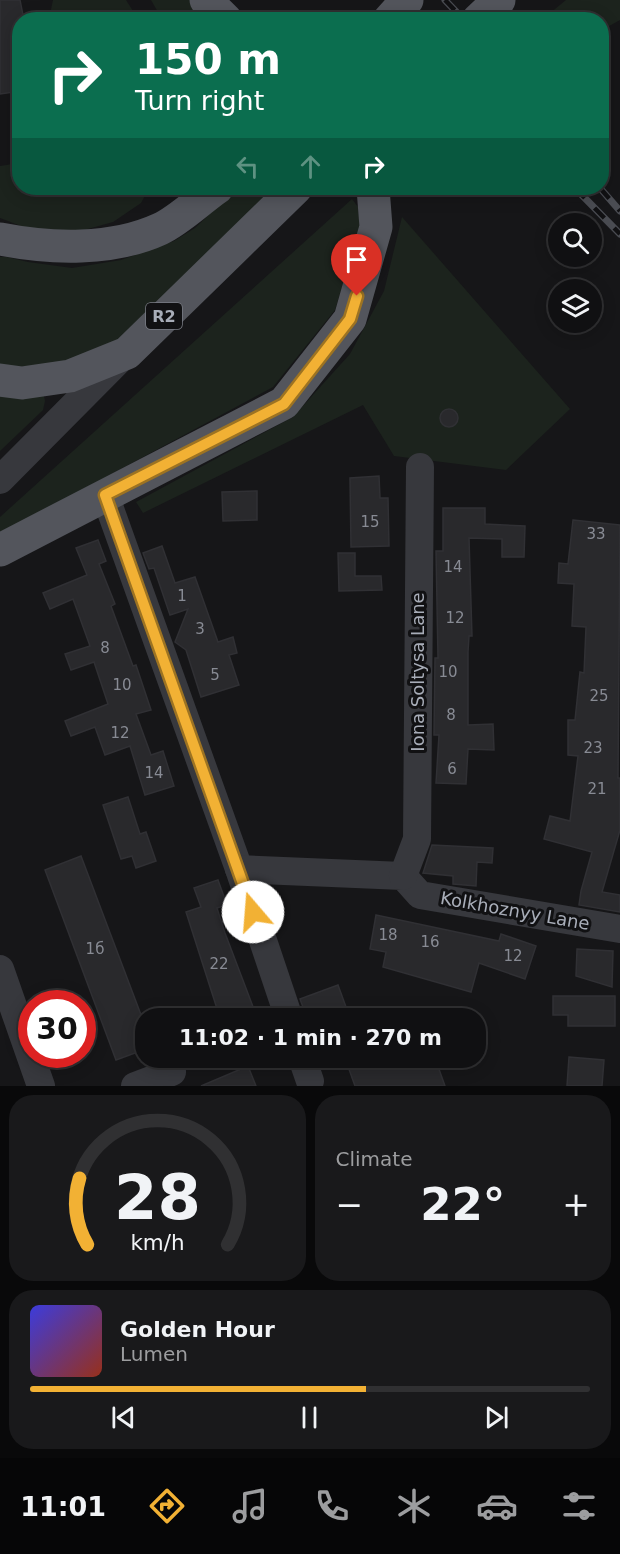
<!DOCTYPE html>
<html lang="en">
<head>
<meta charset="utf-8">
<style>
  body { margin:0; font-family:"DejaVu Sans",sans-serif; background:#19191b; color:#f1f3f6; height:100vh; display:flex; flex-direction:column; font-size:22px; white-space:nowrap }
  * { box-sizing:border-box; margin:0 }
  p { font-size:20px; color:#9c9d9f }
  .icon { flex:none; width:33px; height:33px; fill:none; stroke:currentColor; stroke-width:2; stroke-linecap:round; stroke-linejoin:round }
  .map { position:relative; height:1086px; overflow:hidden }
  .panel { display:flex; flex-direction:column; gap:9px; padding:9px; background:#09090a; flex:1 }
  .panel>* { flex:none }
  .hud { position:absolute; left:12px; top:12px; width:597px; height:183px; border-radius:24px; box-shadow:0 3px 15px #0003,0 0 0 2px #303032; background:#0b6e4f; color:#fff; overflow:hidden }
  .buttons { position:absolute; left:548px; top:213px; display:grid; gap:12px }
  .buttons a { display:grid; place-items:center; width:54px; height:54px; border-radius:50%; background:#101012; box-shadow:0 3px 15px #0003,0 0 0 2px #303032; font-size:30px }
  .speed { position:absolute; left:18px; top:990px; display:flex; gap:12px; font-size:30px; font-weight:700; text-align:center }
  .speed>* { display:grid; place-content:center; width:78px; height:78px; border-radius:50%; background:#101012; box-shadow:0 3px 15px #0003,0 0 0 2px #303032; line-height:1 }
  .speed .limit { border:9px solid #d22; background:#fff; color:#111 }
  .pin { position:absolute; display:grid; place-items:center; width:51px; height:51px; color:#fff; margin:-62px -26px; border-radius:50% 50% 50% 0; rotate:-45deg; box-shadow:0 0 6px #0007 }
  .pin .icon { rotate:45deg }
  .me { position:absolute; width:66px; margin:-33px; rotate:342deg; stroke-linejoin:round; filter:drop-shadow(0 0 4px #0008) }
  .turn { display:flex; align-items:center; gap:21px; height:126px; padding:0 24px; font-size:27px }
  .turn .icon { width:78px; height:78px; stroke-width:2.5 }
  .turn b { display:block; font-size:42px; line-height:51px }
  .lanes { display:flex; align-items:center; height:57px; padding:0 24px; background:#0003; justify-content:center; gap:30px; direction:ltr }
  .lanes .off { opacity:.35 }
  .big { font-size:45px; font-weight:700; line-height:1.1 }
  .panel .card { flex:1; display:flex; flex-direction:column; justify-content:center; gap:9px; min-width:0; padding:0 21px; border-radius:24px; background:#19191b }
  .panel .dial { align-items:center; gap:0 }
  .dial svg { height:156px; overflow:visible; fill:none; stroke:#303032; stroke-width:7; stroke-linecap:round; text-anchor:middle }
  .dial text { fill:#f1f3f6; stroke:none }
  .song { display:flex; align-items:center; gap:18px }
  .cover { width:72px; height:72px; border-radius:9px; background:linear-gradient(135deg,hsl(240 70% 55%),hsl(10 70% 35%)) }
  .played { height:6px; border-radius:3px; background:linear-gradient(90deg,#f2b134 60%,#303032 60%) }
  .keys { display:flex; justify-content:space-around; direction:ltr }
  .heat { display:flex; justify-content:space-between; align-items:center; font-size:33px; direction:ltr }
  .panel .tiles { flex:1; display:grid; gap:9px; grid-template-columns:1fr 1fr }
  .card:last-child { grid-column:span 2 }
  .trip { position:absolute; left:135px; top:1008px; width:351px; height:60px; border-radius:24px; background:#101012; box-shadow:0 3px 15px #0003,0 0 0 2px #303032; font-weight:700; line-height:60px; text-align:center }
  .menu { display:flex; height:96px; justify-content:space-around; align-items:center; background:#060607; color:#9c9d9f }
  .menu .icon { width:42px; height:42px }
  .menu .active { color:#f2b134 }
  .menu b { font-size:27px; color:#f1f3f6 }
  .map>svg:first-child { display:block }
</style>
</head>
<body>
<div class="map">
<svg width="620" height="1086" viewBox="0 0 620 1086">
  <rect width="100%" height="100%" fill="#161618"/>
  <!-- green -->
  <g fill="#1c231d">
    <polygon points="53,0 126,0 138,19 71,19 50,14"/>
    <polygon points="151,0 191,0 210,19 162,19"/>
    <polygon points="566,0 620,0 620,20 602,30 602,20 543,19"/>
    <polygon points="19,163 20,188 149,188 141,203 113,222 77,232 37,232 0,218 0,166"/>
    <polygon points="237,188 268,188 273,193 100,359 0,369 0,257 7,257 28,262 72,268 121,260 174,241 195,228"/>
    <polygon points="352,199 358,207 360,228 335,310 273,387 0,534 0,517"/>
    <polygon points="402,217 570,409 506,470 394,456 363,405 143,513 136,502 293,417 350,354 384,291"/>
    <polygon points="0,393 44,396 45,401 43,410 0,451"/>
  </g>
  <!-- building -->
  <g fill="#29292c" stroke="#303034" stroke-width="1.5">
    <polygon points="0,0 20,0 24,20 20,20 20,91 0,94"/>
    <circle cx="449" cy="418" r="9"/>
    <polygon points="379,476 380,498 388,498 389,546 351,547 350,478"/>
    <polygon points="257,491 257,520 223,521 222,492"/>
    <polygon points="443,508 485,508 485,524 525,526 524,557 502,557 502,539 469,538 472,636 469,636 468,652 468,725 493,724 494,750 468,749 466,784 436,783 439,735 434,735 435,658 438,658 436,551 443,551"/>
    <polygon points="573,520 620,525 618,778 620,778 620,830 602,892 620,895 620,912 579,905 581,891 592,852 544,839 550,816 570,821 578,756 568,755 568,720 575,720 580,672 584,673 586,627 572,626 574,584 558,583 559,563 568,564"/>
    <polygon points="98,540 106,561 99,564 115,604 111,606 133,666 136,665 151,710 136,714 151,755 163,751 174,786 145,795 130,746 105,755 95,727 71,736 65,721 108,704 94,662 71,670 65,654 90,646 73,599 50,609 43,593 87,575 76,548"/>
    <polygon points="162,546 175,583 195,577 218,642 233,637 237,653 229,655 239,685 201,697 186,650 175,642 188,609 170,615 154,568 149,569 143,553"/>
    <polygon points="338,553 355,553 355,576 381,576 382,590 339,591"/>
    <polygon points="128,797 140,834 146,832 156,861 136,868 132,856 121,859 103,805"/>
    <polygon points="432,845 493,848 492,863 477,862 476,886 453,884 453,876 423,873"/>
    <polygon points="81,856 146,1028 146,1049 116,1060 45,870"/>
    <polygon points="218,880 227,905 217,908 225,933 255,1012 236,1018 220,1018 186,912 201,907 194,888"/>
    <polygon points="376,915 499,941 501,934 536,946 525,979 479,963 471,992 383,967 386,952 370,949"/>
    <polygon points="577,949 613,951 612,987 576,976"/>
    <polygon points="338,985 350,1018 307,1018 300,999"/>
    <polygon points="553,996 615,996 615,1026 568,1026 568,1015 553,1015"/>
    <polygon points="569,1057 604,1060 602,1086 567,1086"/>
    <polygon points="345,1058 362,1058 366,1068 398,1058 435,1058 445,1086 355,1086"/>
    <polygon points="248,1066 256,1086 201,1086"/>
  </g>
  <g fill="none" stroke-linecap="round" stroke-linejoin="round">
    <!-- minor -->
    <g stroke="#37383d" stroke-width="28">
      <polyline points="0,480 123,356"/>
      <polyline points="105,495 239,869 289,1018"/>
      <polyline points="239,869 403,876 420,895 620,929"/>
      <polyline points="403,876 417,839 420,467"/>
      <polyline points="0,969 41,1086"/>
      <polyline points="302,1058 310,1081"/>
      <polyline points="135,1086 172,1072"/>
    </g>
    <!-- major -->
    <g stroke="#53555c" stroke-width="33">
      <polyline points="206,0 226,20"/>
      <polyline points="478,20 499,0"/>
      <path d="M 0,239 C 51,249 112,251 160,229 C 178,221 201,199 217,188"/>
      <polyline points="0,380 22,383 70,376 127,353 296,188"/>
      <polyline points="0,550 284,403 350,319 376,227 373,188"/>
    </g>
    <defs>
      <g id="rail">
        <polyline points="396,0 414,20"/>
        <polyline points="445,0 464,20"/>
        <polyline points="575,188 620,234"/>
        <polyline points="600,188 620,211"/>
      </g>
    </defs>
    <!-- rail casing -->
    <use href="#rail" stroke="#4a4c52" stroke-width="7"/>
    <!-- rail -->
    <use href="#rail" stroke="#111113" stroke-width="4.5" stroke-dasharray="14" stroke-linecap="butt"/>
    <!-- major-bridge -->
    <polyline stroke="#53555c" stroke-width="33" points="389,20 407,0"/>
  </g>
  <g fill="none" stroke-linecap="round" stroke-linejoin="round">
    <defs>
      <polyline id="route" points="253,912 105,495 284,404 350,319 357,296"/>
    </defs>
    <!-- route casing -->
    <use href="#route" stroke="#9d7322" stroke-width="15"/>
    <!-- route -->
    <use href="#route" stroke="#f2b134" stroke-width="10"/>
  </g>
  <g text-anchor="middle" stroke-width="6" stroke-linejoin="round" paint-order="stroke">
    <!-- number labels -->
    <g font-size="15" fill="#888b94">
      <text x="370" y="527">15</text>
      <text x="596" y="539">33</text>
      <text x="453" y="572">14</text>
      <text x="182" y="601">1</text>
      <text x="455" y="623">12</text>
      <text x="200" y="634">3</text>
      <text x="105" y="653">8</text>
      <text x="448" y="677">10</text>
      <text x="215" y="680">5</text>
      <text x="122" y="690">10</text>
      <text x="599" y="701">25</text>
      <text x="451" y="720">8</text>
      <text x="120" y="738">12</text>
      <text x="593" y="753">23</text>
      <text x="452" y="774">6</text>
      <text x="154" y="778">14</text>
      <text x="597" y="794">21</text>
      <text x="388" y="940">18</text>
      <text x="430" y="947">16</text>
      <text x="95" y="954">1б</text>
      <text x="513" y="961">12</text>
      <text x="219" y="969">22</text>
    </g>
    <!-- shield labels -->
    <rect fill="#111113" stroke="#7b7e86" stroke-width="1.5" x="146" y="303" width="36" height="26" rx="4.5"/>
    <g font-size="16" font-weight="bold" fill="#a8adb8">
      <text x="164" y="322">R2</text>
    </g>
    <!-- street labels -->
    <g font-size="18" fill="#a8adb8" stroke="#111113">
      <text transform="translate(418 672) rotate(-90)" y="6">Iona Soltysa Lane</text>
      <text transform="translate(515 911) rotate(10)" y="6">Kolkhoznyy Lane</text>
    </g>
  </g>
</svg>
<div class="buttons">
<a><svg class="icon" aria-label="search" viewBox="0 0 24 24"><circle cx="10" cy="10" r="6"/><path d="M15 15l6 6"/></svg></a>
<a><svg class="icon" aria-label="layers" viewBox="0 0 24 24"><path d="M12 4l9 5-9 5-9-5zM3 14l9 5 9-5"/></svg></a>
</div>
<div class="speed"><div class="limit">30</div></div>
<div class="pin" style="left:357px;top:296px;background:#d93025"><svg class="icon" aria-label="arrive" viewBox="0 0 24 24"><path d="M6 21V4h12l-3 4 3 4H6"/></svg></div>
<svg class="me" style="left:253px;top:912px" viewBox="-20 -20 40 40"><circle r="19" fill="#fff"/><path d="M0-13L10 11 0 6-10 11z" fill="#f2b134"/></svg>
<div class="trip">11:02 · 1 min · 270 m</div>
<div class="hud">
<div class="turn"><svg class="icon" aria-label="right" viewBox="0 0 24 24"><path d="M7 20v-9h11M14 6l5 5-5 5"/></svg><div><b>150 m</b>Turn right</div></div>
<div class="lanes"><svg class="icon off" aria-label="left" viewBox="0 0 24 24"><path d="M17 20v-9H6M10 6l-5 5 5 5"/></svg><svg class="icon off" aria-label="ahead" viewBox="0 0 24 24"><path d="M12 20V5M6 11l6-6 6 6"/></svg><svg class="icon" aria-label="right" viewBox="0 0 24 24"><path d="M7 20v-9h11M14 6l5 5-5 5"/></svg></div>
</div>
</div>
<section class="panel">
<div class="tiles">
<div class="card dial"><svg viewBox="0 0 100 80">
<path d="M14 69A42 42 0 1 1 86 69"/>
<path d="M14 69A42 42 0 0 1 10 35" stroke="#f2b134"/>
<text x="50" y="56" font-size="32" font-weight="700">28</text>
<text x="50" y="72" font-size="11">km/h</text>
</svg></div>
<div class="card"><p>Climate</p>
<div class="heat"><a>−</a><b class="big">22°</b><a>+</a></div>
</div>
<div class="card">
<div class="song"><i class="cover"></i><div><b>Golden Hour</b><p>Lumen</p></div></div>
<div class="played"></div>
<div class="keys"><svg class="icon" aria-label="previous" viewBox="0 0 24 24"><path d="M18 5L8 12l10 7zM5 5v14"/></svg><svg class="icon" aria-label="pause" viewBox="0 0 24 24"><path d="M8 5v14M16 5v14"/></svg><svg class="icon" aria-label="next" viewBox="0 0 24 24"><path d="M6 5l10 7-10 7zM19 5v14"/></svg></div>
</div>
</div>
</section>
<nav class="menu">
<b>11:01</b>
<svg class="icon active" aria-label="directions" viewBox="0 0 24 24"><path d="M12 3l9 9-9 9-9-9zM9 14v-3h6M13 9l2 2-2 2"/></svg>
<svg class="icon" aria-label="music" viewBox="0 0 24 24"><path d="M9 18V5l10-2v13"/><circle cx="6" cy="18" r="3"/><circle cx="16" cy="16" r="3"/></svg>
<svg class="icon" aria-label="phone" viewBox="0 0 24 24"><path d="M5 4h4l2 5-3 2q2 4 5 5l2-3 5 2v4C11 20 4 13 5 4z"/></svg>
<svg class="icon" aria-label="climate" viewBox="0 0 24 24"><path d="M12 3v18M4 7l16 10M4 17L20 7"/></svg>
<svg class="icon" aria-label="car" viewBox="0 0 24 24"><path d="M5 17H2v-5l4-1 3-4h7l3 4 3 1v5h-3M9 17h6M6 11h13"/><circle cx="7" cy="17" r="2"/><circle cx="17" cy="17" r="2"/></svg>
<svg class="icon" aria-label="filters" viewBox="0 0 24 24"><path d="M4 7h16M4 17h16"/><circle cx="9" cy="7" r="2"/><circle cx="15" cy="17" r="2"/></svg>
</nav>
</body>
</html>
